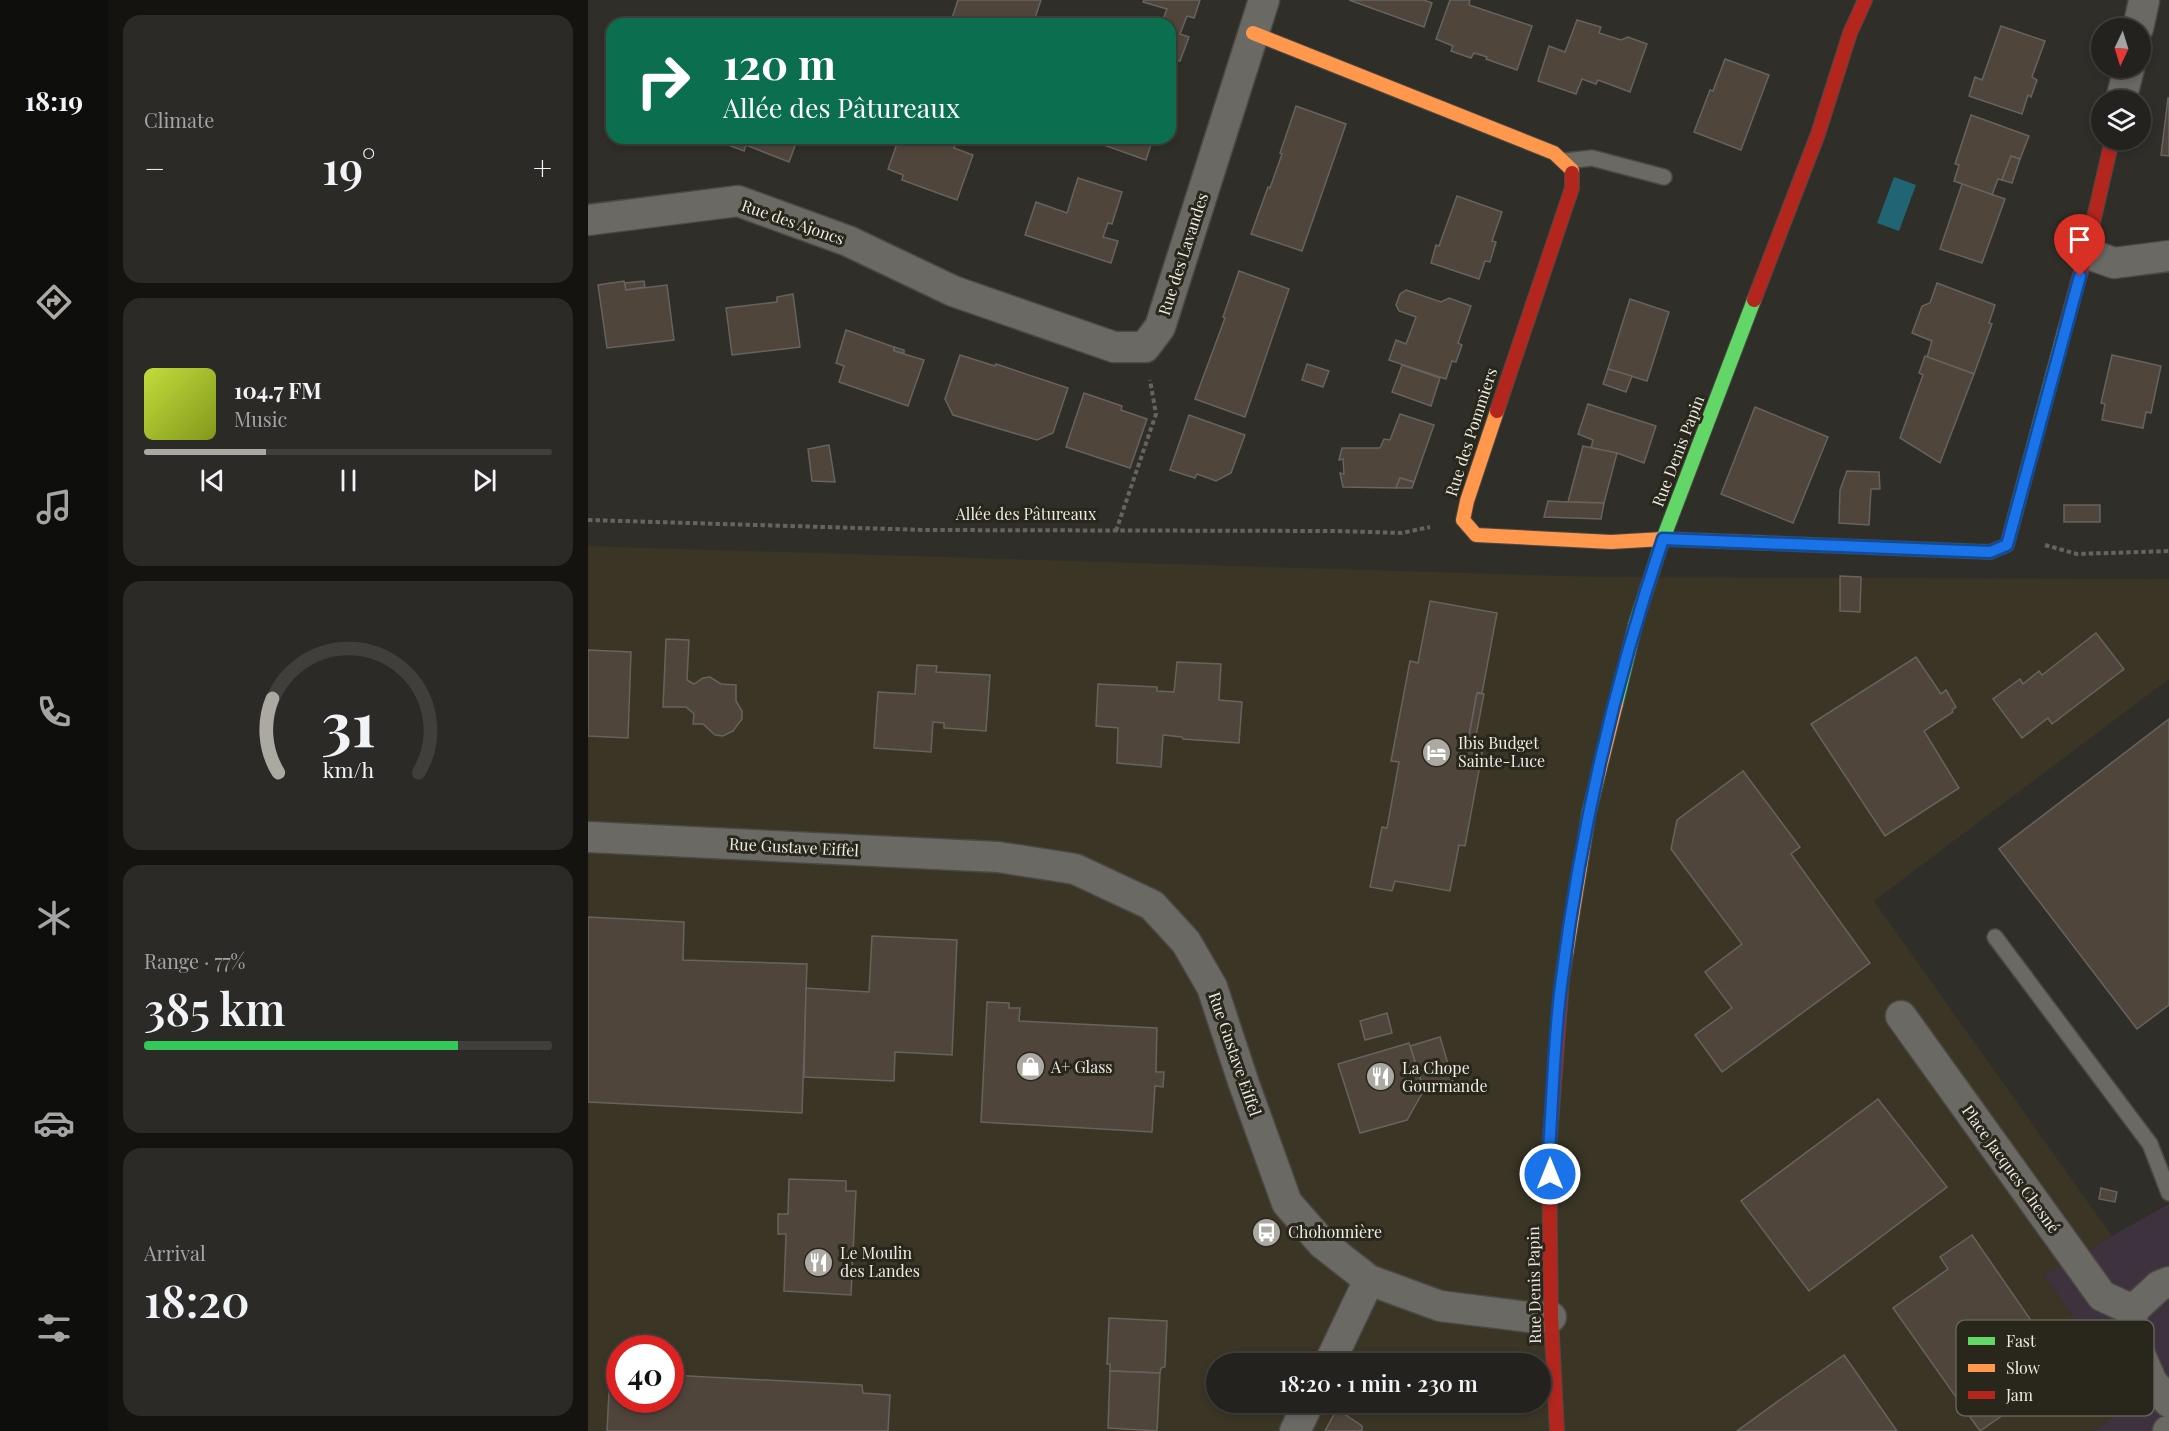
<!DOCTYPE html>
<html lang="en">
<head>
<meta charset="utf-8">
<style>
  body { margin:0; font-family:"Playfair Display",serif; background:#2c2a27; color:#f1f3f6; height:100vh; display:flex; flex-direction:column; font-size:22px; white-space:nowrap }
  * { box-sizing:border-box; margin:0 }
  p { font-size:20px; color:#a3a4a4 }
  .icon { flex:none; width:33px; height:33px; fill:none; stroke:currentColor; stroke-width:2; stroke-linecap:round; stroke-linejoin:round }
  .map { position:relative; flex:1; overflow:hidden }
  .details { display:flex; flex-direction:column; gap:15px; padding:15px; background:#141310; width:480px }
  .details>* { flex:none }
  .hud { position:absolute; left:18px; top:18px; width:570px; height:126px; border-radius:18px; box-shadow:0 3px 9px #0003,0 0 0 2px #413f3c; background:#0b6e4f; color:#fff; overflow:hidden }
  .needle { width:39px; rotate:184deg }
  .fabs { position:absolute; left:1503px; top:18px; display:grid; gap:12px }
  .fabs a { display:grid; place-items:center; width:60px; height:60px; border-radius:50%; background:#24221e; box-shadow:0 3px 9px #0003,0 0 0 2px #413f3c; font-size:30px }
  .speed { position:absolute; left:18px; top:1335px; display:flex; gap:12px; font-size:30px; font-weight:700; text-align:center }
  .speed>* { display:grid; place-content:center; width:78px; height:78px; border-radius:50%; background:#24221e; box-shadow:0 3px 9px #0003,0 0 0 2px #413f3c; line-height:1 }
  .speed .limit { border:9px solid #d22; background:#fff; color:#111 }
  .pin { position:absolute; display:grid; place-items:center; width:51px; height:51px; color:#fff; margin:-62px -26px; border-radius:50% 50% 50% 0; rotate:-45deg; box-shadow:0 0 6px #0007 }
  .pin .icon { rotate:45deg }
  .me { position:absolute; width:66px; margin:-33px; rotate:0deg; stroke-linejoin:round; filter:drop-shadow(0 0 4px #0008) }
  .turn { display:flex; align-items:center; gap:21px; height:126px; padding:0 18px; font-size:27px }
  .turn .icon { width:78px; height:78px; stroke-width:2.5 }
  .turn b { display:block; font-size:42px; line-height:51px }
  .big { font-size:45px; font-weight:600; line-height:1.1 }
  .details .tile { flex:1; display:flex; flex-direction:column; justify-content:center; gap:9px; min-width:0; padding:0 21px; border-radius:18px; background:#2c2a27 }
  .details .dial { align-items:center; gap:0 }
  .dial svg { height:156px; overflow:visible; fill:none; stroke:#413f3c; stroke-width:7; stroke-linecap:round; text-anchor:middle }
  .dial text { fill:#f1f3f6; stroke:none }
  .song { display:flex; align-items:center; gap:18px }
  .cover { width:72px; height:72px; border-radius:9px; background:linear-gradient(135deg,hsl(70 70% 55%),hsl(70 70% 35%)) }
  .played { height:6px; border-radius:3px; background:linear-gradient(90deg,#aba9a2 30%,#413f3c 30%) }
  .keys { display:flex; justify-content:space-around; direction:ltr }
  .heat { display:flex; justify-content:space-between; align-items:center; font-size:33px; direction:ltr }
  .charge { height:9px; border-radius:4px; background:linear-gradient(90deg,#34c759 77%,#413f3c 0) }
  .trip { position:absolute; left:618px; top:1353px; width:345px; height:60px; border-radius:30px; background:#24221e; box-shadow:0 3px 9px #0003,0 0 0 2px #413f3c; font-weight:600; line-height:60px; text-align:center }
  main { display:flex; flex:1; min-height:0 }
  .dock { display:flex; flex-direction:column; width:108px; justify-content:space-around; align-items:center; background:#0e0e0c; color:#a3a4a4 }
  .dock .icon { width:42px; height:42px }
  .dock .on { color:#aba9a2 }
  .dock b { font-size:27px; color:#f1f3f6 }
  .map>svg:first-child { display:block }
</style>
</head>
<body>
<main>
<nav class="dock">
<b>18:19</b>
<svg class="icon on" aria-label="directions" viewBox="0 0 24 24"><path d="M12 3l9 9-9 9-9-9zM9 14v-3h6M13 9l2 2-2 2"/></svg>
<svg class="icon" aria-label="music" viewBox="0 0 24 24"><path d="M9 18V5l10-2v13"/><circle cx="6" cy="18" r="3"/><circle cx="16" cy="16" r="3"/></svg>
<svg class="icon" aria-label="phone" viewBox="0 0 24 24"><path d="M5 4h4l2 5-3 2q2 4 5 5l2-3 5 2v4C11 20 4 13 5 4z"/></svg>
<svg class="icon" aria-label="climate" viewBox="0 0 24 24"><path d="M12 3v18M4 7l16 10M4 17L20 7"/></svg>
<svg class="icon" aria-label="car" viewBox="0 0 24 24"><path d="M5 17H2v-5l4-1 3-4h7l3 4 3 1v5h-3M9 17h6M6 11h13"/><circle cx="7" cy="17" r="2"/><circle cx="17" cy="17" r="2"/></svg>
<svg class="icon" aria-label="filters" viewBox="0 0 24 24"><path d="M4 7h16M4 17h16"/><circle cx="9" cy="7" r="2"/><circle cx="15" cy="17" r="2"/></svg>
</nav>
<section class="details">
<div class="tile"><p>Climate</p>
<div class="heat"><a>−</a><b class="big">19°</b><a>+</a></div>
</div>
<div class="tile">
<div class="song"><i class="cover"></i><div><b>104.7 FM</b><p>Music</p></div></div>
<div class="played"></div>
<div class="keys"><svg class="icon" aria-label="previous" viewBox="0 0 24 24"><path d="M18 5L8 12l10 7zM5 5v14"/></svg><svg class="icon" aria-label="pause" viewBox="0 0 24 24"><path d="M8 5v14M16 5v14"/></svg><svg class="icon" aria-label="next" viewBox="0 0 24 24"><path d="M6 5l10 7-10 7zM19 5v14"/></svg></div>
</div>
<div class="tile dial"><svg viewBox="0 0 100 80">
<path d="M14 69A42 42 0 1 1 86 69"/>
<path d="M14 69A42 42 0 0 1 11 31" stroke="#aba9a2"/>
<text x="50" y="56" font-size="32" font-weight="700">31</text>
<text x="50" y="72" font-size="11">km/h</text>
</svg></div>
<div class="tile"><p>Range · 77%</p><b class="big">385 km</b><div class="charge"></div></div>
<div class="tile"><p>Arrival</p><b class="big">18:20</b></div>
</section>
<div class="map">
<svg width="1581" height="1431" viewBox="0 0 1581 1431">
  <rect width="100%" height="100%" fill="#302e28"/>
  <!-- commercial -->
  <polygon fill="#3d323e" points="1581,1204 1581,1431 1506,1431 1545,1402 1455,1275"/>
  <!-- built -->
  <path fill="#3a3525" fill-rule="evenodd" d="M 0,546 L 1010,577 L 1581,579 L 1581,679 L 1286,901 L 1524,1236 L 1456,1275 L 1545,1402 L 1506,1431 L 0,1431 ZM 32,1348 L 82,1348 L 82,1400 L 32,1400 ZM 628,1364 L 952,1364 L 952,1402 L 628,1402 Z"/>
  <!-- water -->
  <polygon fill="#216474" points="1306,177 1328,185 1311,231 1289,223"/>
  <!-- building -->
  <g fill="#50453b" stroke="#66635f" stroke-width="1.5">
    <polygon points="370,0 453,0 445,24 382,24 364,18"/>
    <polygon points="556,0 612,0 606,18 599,16 592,34 601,37 592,61 582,58 582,24 573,24 579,9 555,2"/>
    <polygon points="761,0 836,0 844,3 836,27"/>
    <polygon points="862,0 882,0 881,5 944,26 929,70 898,59 899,57 886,53 883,58 863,51 865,46 848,39"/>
    <polygon points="989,20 1013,27 1011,33 1033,40 1040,37 1059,44 1042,92 1010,80 1008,84 994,79 988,94 950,81 961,46 977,52"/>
    <polygon points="1413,26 1457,41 1444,77 1449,80 1443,97 1440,95 1434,114 1381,96 1387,77 1394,80"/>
    <polygon points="1137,59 1181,75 1153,150 1106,132 1122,90 1125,91"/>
    <polygon points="1580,98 1581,98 1581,156 1573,155"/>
    <polygon points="708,106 758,124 714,251 663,234 680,187 682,188 694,154 692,153"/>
    <polygon points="1383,115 1441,136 1432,159 1423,156 1414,180 1410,179 1404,195 1366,181 1371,165 1367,164"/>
    <polygon points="122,138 210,138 201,162 158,145 156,151"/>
    <polygon points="311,138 369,138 366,148 385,155 369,200 314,180 315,175 300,169"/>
    <polygon points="496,138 565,138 558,160"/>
    <polygon points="1423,156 1432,159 1424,183 1414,180"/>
    <polygon points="490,178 534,192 524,224 520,223 515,237 530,241 523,263 437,235 448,202 479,213"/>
    <polygon points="1374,184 1417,199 1394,263 1352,249"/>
    <polygon points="869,196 914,212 904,241 908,242 902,262 897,261 891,279 843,263 848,245 851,246"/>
    <polygon points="651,271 701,289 657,417 607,399 637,318 635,317"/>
    <polygon points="36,281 38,290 79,285 86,340 19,348 10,285"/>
    <polygon points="56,281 57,287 38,290 37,283"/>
    <polygon points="1349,283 1407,305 1401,323 1404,324 1386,374 1339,357 1344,341 1324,333 1334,306 1342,303"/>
    <polygon points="818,290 853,302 861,298 883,306 870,343 874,345 868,362 864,361 858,379 801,360 808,340 818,344 828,317 811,311 808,305 812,294"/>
    <polygon points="205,294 212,347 144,355 138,308 189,302 189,297"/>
    <polygon points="1042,299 1081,312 1059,381 1020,369"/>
    <polygon points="258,330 306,347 306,351 336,360 320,406 251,382 256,366 248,363"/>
    <polygon points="306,347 316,350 316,353 306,351"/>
    <polygon points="372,355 407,366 408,364 480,388 465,433 449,440 365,415 357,399"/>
    <polygon points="1524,355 1573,366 1563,413 1558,412 1555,428 1514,420 1517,404 1513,403"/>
    <polygon points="1337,356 1386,374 1352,463 1312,438 1335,375 1331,373"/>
    <polygon points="719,364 741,371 735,387 714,380"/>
    <polygon points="814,365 852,378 843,406 804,392"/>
    <polygon points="1020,369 1044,376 1038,392 1015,384"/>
    <polygon points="496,393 534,406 533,410 559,419 542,468 478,447"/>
    <polygon points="1000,404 1068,426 1056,463 1029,453 1003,448 1005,440 990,434"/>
    <polygon points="1167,407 1240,437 1205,523 1133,494"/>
    <polygon points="812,414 846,425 826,482 812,478 808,488 755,487 752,473 756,474 755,459 751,460 754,448 792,448 796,439 802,440"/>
    <polygon points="601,415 657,435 643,473 628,481 609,474 607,478 582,470"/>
    <polygon points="241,445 247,482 224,481 220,449"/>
    <polygon points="995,446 1029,453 1016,503 980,502"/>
    <polygon points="1259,471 1291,472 1292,489 1283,489 1281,525 1251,523 1252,490"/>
    <polygon points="812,478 826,482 824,488 808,488"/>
    <polygon points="960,501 980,502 1016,503 1013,519 956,517"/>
    <rect x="1476" y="505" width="36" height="17"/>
    <polygon points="1252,576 1273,577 1272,612 1252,611"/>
    <polygon points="842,601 909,613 894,693 889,693 880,741 896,743 877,846 871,845 862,891 807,881 804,891 782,887 794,827 799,828 811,762 803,761 822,661 830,663"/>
    <polygon points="1508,633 1536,669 1464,724 1460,718 1434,738 1405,699 1432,679 1435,684 1451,671 1454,675"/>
    <polygon points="78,639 101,640 99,680 106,684 115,678 122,677 133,684 148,685 148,701 154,711 154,719 145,731 135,736 127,735 115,724 105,724 106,714 98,707 75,707"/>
    <polygon points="0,650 43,652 40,738 0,736"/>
    <polygon points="1328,657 1353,694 1358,690 1368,707 1364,710 1365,712 1336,731 1371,788 1297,836 1223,724"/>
    <polygon points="589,662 633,664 631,700 654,702 651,743 595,739 594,737 575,735 573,767 529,763 530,728 508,726 510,684 569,687 569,691 586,692"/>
    <polygon points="329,665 349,666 348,672 402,675 398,731 356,728 356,723 345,722 343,752 286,748 290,692 327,694"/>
    <polygon points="889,693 896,694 887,741 880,741"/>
    <polygon points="1581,719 1581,1005 1549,1029 1411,849"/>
    <polygon points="1155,771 1212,847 1203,854 1282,963 1134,1072 1107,1035 1144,1008 1117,972 1154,944 1083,849 1089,820"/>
    <polygon points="0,917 96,922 95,960 219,964 214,1113 0,1102"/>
    <polygon points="284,936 369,940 364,1055 307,1052 306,1081 216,1077 218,988 281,992"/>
    <polygon points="399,1002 421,1003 421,1008 432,1008 431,1021 569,1028 568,1072 576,1072 575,1087 567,1086 564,1132 393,1122"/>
    <polygon points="799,1013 804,1033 777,1040 772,1021"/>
    <polygon points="852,1037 865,1081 836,1090 822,1046"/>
    <polygon points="821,1043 836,1090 819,1120 772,1133 750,1064"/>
    <polygon points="1290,1099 1359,1187 1221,1291 1153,1201"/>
    <polygon points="201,1179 258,1181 258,1191 268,1191 263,1295 196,1291 198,1234 190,1234 190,1214 200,1214"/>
    <polygon points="1513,1188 1529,1192 1527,1202 1511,1199"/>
    <polygon points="1384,1235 1478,1371 1392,1431 1305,1308 1360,1269 1352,1257"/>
    <polygon points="521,1318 579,1321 577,1367 573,1368 572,1373 522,1371 522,1364 519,1364"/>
    <polygon points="1256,1355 1309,1431 1149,1431 1193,1399"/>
    <polygon points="522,1371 572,1373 569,1431 520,1428"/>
    <polygon points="22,1372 32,1372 32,1400 82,1400 82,1375 274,1385 275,1393 302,1395 300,1431 19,1431"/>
    <polygon points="749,1409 774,1426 774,1431 737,1431"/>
  </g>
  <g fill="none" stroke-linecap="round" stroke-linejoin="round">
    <defs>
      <g id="lane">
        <polyline points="977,161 1004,158 1076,177"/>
        <polyline points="1407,937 1562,1144 1581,1193"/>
      </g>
      <g id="street">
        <polyline points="1550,28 1556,1"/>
        <polyline points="1533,100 1541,68"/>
        <polyline points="0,220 150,201 260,241 365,291 526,347 557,347 572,327 676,0"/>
        <polyline points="1498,253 1526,263 1581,256"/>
        <polyline points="0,837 410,857 487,869 564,905 598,942 624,987 656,1084 699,1203 735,1244 781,1280 852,1306 940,1317 963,1317"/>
        <polyline points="1313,1016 1514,1296 1545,1310"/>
        <polyline points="1581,1282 1571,1286 1545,1310 1543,1334 1564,1382 1581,1402"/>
        <polyline points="741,1364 781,1280"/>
        <polyline points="707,1431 721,1402"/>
        <polyline points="1580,1431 1581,1431"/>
      </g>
      <g id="fast">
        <polyline points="1154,542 1402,552 1419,545 1477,329"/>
        <polyline points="1028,704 1048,622 1075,539 1166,300"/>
      </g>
      <g id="slow">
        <polyline points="665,33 966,153 984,170 984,173"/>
        <polyline points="909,411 879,501 875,520 888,535 1023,542 1075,539 1154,542"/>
        <polyline points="978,955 1001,812 1028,704"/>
      </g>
      <g id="jam">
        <polyline points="1166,300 1230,134 1262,33 1277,0"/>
        <polyline points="1477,329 1498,253 1524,140"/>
        <polyline points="909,411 984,188 984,173"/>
        <polyline points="969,1431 963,1317 961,1150 974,979 978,955"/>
      </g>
    </defs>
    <!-- lane casing -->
    <use href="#lane" stroke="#4b4944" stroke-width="18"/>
    <!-- street casing -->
    <use href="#street" stroke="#4b4944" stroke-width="33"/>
    <!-- fast casing -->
    <use href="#fast" stroke="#4b4944" stroke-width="16"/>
    <!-- slow casing -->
    <use href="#slow" stroke="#4b4944" stroke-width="16"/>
    <!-- jam casing -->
    <use href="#jam" stroke="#4b4944" stroke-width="16"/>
    <!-- path -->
    <g stroke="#66645f" stroke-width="4" stroke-dasharray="4.5 3" stroke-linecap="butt">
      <polyline points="0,520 337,530 749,531 814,533 842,527"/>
      <polyline points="528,531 568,414 562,380"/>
      <polyline points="1457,545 1489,554 1581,551"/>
    </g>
    <!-- lane -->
    <use href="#lane" stroke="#6a6964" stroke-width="15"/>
    <!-- street -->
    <use href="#street" stroke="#6a6964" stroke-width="30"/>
    <!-- fast -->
    <use href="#fast" stroke="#63d668" stroke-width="14"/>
    <!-- slow -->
    <use href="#slow" stroke="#ff974d" stroke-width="14"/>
    <!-- jam -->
    <use href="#jam" stroke="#b3261e" stroke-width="14"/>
  </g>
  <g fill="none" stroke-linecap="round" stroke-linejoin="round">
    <defs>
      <path id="route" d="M 962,1174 L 961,1150 C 965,1093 966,1034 974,978 C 993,829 1027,680 1075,539 L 1402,552 L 1419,545 L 1492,276"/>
    </defs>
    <!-- route casing -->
    <use href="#route" stroke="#114b97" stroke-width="15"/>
    <!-- route -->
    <use href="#route" stroke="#1a73e8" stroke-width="10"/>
  </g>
  <!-- icons -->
  <defs>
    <symbol id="hotel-disc" viewBox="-11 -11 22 22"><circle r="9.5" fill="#aba9a2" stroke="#29261b"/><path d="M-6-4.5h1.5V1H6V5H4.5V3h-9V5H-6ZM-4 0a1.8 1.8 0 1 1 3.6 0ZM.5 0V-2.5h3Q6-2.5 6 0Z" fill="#fff"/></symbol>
    <symbol id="shop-disc" viewBox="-11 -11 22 22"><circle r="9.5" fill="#aba9a2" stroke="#29261b"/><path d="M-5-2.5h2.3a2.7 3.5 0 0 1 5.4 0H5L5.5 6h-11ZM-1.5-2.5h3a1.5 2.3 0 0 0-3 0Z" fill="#fff"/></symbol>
    <symbol id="restaurant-disc" viewBox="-11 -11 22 22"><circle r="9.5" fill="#aba9a2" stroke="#29261b"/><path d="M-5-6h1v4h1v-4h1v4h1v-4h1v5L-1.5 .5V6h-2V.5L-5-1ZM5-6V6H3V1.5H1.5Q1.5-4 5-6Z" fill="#fff"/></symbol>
    <symbol id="bus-disc" viewBox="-11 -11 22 22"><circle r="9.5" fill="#aba9a2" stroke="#29261b"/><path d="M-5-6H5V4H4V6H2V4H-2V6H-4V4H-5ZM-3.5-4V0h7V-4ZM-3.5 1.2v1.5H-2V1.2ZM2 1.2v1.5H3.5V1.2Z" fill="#fff"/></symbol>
  </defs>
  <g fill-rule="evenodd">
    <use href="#hotel-disc" x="832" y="736" width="33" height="33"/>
    <use href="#shop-disc" x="426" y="1050" width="33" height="33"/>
    <use href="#restaurant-disc" x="776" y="1060" width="33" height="33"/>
    <use href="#bus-disc" x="662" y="1216" width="33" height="33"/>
    <use href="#restaurant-disc" x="214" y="1246" width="33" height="33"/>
  </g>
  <g text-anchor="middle" stroke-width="6" stroke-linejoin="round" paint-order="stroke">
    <!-- street labels -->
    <g font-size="16" fill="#edebe4" stroke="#29261b">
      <text transform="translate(205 222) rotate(19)" y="6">Rue des Ajoncs</text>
      <text transform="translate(595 254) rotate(-72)" y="6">Rue des Lavandes</text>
      <text transform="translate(883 432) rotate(-72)" y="6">Rue des Pommiers</text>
      <text transform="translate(1090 451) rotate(-69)" y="6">Rue Denis Papin</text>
      <text x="438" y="520">Allée des Pâtureaux</text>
      <text transform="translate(206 847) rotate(3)" y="6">Rue Gustave Eiffel</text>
      <text transform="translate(647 1054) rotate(71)" y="6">Rue Gustave Eiffel</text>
      <text transform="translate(1423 1169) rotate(54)" y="6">Place Jacques Chesné</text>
      <text transform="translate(946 1285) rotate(-91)" y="6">Rue Denis Papin</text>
    </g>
    <!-- poi labels -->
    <g font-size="16" fill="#edebe4" stroke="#29261b" text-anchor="start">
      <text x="870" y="749">Ibis Budget<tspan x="870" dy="18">Sainte-Luce</tspan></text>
      <text x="463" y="1073">A+ Glass</text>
      <text x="814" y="1074">La Chope<tspan x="814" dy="18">Gourmande</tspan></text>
      <text x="700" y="1238">Chohonnière</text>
      <text x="252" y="1259">Le Moulin<tspan x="252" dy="18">des Landes</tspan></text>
    </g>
  </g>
  <!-- legend -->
  <rect x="1368" y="1320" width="198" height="96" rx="9" fill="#29261b" stroke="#646157" stroke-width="1.5"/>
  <rect x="1380" y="1337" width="27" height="8" fill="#63d668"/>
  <rect x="1380" y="1364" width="27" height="8" fill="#ff974d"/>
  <rect x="1380" y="1391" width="27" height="8" fill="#b3261e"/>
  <g font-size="16" fill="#edebe4">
    <text x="1418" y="1347">Fast</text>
    <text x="1418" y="1374">Slow</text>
    <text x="1418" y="1401">Jam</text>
  </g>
</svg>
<div class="fabs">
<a><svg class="needle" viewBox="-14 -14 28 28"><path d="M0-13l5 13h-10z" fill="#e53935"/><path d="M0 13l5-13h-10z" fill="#a3a4a4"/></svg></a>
<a><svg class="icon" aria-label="layers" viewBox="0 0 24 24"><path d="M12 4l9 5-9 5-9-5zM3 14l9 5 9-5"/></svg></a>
</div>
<div class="speed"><div class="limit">40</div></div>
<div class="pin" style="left:1492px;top:276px;background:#d93025"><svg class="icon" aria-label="arrive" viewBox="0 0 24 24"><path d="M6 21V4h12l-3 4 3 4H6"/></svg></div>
<svg class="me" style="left:962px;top:1174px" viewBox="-20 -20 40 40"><circle r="17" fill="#1a73e8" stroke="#fff" stroke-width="3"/><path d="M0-11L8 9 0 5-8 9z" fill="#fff"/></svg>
<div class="trip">18:20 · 1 min · 230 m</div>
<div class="hud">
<div class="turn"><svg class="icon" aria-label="right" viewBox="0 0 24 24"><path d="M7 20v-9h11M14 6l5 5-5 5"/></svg><div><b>120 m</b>Allée des Pâtureaux</div></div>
</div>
</div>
</main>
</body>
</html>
